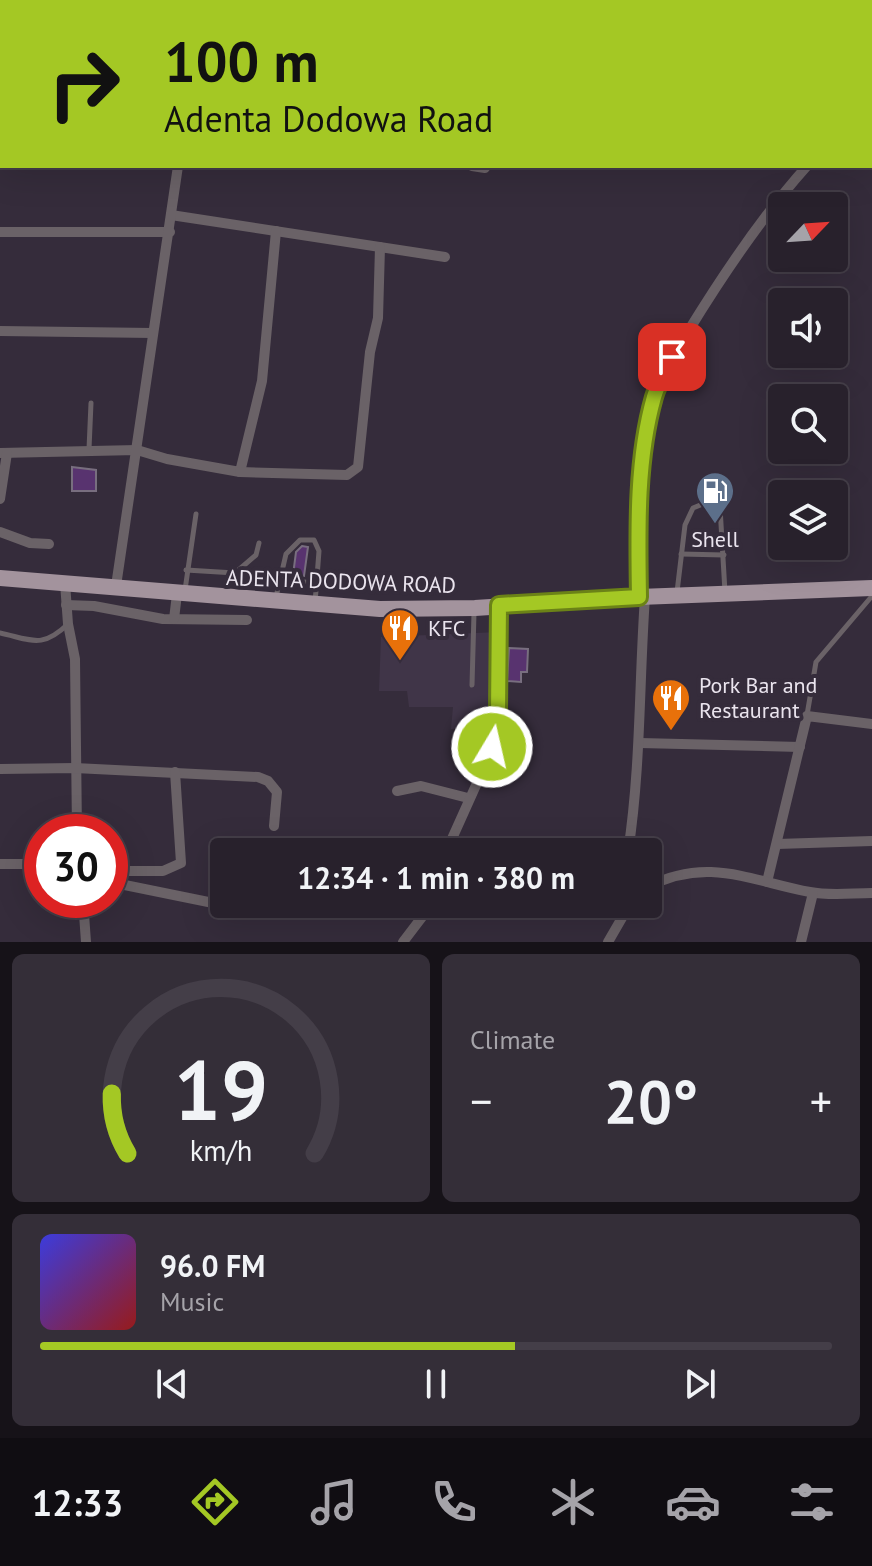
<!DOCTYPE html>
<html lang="en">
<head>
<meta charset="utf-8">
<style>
  body { margin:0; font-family:"PT Sans",sans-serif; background:#342e38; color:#f1f3f6; height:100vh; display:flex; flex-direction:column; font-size:30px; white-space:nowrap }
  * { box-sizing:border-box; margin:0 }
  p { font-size:26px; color:#a5a3a9 }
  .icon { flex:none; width:44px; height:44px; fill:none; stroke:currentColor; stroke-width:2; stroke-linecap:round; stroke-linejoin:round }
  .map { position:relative; height:942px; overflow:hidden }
  .drawer { display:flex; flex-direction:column; gap:12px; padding:12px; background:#161218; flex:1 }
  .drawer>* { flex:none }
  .hud { position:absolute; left:0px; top:0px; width:872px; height:168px; box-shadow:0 8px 32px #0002,0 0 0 2px #443e48; background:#a4c824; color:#111; overflow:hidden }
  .needle { width:52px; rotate:65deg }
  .tools { position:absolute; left:768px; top:192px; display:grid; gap:16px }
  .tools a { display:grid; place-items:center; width:80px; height:80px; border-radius:8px; background:#28212c; box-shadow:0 8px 32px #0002,0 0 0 2px #443e48; font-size:40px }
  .speed { position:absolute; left:24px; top:814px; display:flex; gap:16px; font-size:40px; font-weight:700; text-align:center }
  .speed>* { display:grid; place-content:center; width:104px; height:104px; border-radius:50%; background:#28212c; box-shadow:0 8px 32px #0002,0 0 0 2px #443e48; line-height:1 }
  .speed .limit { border:12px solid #d22; background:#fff; color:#111 }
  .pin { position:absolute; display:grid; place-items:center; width:68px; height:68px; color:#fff; margin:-34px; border-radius:16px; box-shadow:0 4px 12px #0006 }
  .me { position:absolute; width:88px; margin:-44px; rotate:9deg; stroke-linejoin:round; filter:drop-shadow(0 0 6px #0008) }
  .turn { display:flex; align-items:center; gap:28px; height:168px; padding:0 32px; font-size:36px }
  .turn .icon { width:104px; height:104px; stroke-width:2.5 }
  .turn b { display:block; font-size:56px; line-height:68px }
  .big { font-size:60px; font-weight:600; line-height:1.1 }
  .drawer .widget { flex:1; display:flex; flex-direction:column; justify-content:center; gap:12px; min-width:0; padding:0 28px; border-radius:12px; background:#342e38 }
  .drawer .dial { align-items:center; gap:0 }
  .dial svg { height:208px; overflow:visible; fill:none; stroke:#443e48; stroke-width:7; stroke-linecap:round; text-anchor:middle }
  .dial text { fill:#f1f3f6; stroke:none }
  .song { display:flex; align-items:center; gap:24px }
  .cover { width:96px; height:96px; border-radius:12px; background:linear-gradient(135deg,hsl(240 70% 55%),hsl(0 70% 35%)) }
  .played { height:8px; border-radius:4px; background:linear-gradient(90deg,#a4c824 60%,#443e48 60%) }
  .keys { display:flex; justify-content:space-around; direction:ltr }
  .heat { display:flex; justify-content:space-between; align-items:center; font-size:44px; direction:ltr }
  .drawer .tiles { flex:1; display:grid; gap:12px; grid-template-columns:1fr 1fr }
  .widget:last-child { grid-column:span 2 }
  .trip { position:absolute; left:210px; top:838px; width:452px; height:80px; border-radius:8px; background:#28212c; box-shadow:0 8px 32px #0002,0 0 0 2px #443e48; font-weight:600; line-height:80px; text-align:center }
  .dock { display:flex; height:128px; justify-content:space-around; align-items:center; background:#100d12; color:#a5a3a9 }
  .dock .icon { width:56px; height:56px }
  .dock .selected { color:#a4c824 }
  .dock b { font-size:36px; color:#f1f3f6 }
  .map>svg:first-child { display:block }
</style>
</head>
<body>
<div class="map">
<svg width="872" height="942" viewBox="0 0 872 942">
  <rect width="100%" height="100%" fill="#352c3b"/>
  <!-- built -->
  <polygon fill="#403548" points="499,632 498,673 490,727 451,729 453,707 409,707 407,691 379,691 381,637"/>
  <!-- building -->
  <g fill="#58336f" stroke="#786e7f" stroke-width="2">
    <polygon points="72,467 96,470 96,491 72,491"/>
    <polygon points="302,546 308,547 304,576 293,575 296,552"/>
    <polygon points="509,648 528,649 527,672 521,672 521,682 507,681"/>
  </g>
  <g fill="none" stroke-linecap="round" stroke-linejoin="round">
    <!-- service -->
    <g stroke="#6a6267" stroke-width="5">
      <polyline points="89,449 91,403"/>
      <polyline points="681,554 724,555"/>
      <polyline points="186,570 235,573 256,555 259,543"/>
      <polyline points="280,580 316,583"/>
      <polyline points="185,590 196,514"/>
      <polyline points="677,592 685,525 693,508 710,501 720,507 725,592"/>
      <polyline points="276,597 286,554 300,540 314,540 319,551 315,603"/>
      <path d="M 0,633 C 32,640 42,649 68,624"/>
      <polyline points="472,685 474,613"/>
      <polyline points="807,715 816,662 872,596"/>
    </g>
    <!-- minor -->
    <g stroke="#6a6267" stroke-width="10">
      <polyline points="480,0 485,2"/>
      <polyline points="195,2 196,0"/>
      <polyline points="870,107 872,106"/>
      <polyline points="0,114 2,114"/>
      <polyline points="472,166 485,168"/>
      <polyline points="171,215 445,257"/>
      <polyline points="0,232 170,232"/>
      <polyline points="0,331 153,333"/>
      <polyline points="0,453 137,450 167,459 240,472 262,381 276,231"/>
      <polyline points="240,472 347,475 358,467 370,352 378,318 380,247"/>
      <polyline points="0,499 7,453"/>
      <polyline points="0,532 30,543 49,544"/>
      <polyline points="65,583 68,624 75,659 77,832"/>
      <polyline points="116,586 178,166"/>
      <path d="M 639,597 C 638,536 636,454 654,395 C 661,372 676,351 689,330 C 724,273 762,216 807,166"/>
      <polyline points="66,605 94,606 163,619 247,620"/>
      <polyline points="174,619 177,594"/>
      <polyline points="640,743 800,747"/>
      <polyline points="0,769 75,768 258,777 268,781 277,792 274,826"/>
      <polyline points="397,791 421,786 468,798"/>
      <polyline points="777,844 872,841"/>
      <polyline points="446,852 486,763 496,730 499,605"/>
      <path d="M 628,852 C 641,767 639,682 645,597"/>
      <polyline points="0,864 42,864"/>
      <polyline points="110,871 163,871 181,863 175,772"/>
      <polyline points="110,882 223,905"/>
      <polyline points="767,882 807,716 872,724"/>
      <path d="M 648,887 C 707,856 751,881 810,892 C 830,896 852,893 872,893"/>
      <polyline points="83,900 86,942"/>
      <polyline points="403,942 432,904"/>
      <polyline points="608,942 630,904"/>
      <polyline points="801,942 813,893"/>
    </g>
    <!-- primary -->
    <polyline stroke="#a3939d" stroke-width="16" points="0,578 380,609 475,608 639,597 872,588"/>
  </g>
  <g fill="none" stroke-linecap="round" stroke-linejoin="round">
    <defs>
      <path id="route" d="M 492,747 L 498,712 L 499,605 L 639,597 C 638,532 636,460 654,397 C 658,383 666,370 672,357"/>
    </defs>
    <!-- route casing -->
    <use href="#route" stroke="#6b8217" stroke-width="20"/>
    <!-- route -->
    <use href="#route" stroke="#a4c824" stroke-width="14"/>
  </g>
  <!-- icons -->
  <defs>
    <symbol id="fuel-pin" viewBox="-11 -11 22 30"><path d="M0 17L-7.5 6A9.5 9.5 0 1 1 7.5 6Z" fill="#5c6f8a" stroke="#352c3b"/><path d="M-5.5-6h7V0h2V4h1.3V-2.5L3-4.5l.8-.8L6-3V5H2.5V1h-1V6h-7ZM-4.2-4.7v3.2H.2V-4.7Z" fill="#fff"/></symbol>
    <symbol id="restaurant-pin" viewBox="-11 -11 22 30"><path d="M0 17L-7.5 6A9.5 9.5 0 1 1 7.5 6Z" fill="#e8710a" stroke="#352c3b"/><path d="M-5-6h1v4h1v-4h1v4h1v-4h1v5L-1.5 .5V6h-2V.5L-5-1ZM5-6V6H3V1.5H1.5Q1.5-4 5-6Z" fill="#fff"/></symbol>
  </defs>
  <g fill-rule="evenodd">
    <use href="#fuel-pin" x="693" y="469" width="44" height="60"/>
    <use href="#restaurant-pin" x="378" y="606" width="44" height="60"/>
    <use href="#restaurant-pin" x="649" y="676" width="44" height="60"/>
  </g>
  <g text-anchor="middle" stroke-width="8" stroke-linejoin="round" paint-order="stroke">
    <!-- poi labels -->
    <g font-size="22" fill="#eae4ee" stroke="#352c3b" text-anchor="start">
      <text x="715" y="547" text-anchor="middle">Shell</text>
      <text x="428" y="636">KFC</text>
      <text x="699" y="693">Pork Bar and<tspan x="699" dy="25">Restaurant</tspan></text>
    </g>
    <!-- street labels -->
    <g font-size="22" fill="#eae4ee" stroke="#352c3b">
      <text transform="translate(341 581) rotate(2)" y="8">ADENTA DODOWA ROAD</text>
    </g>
  </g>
</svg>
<div class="tools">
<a><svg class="needle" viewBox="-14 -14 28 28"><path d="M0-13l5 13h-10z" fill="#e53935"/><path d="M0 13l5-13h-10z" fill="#a5a3a9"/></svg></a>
<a><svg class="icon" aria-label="sound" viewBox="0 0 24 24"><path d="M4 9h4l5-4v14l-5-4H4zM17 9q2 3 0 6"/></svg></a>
<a><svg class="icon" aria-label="search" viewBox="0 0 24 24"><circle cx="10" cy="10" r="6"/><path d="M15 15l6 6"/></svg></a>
<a><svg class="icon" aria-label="layers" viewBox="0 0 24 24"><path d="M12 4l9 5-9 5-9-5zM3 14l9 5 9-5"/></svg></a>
</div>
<div class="speed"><div class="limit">30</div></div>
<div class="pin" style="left:672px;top:357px;background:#d93025"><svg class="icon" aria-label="arrive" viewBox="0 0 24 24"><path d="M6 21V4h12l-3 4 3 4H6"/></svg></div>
<svg class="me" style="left:492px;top:747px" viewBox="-20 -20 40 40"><circle r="17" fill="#a4c824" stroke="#fff" stroke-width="3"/><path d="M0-11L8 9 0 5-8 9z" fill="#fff"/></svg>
<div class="trip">12:34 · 1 min · 380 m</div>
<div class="hud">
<div class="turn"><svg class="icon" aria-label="right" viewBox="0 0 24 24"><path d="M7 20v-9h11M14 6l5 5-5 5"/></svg><div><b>100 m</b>Adenta Dodowa Road</div></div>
</div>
</div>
<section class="drawer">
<div class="tiles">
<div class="widget dial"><svg viewBox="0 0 100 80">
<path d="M14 69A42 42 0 1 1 86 69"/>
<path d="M14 69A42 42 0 0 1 8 46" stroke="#a4c824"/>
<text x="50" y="56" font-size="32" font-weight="700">19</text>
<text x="50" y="72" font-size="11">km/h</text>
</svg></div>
<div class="widget"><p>Climate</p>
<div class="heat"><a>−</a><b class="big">20°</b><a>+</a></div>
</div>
<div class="widget">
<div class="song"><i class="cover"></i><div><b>96.0 FM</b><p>Music</p></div></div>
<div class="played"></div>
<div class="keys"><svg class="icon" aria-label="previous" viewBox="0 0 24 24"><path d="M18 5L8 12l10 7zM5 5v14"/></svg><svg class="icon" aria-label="pause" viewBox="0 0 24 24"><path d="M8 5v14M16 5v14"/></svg><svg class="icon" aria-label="next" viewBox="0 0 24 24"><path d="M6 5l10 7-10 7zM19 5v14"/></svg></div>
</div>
</div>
</section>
<nav class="dock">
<b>12:33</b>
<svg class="icon selected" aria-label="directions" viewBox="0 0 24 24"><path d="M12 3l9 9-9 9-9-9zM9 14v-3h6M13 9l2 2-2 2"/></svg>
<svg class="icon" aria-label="music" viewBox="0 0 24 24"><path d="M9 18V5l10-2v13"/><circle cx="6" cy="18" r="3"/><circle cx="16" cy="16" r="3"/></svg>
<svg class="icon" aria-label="phone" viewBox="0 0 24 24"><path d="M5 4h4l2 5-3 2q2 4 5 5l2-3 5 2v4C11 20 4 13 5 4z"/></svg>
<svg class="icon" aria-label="climate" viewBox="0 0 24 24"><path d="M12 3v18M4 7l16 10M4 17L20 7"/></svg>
<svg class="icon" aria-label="car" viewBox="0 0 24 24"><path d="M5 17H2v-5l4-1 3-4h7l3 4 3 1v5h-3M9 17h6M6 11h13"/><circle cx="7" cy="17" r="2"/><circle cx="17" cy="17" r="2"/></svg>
<svg class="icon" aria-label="filters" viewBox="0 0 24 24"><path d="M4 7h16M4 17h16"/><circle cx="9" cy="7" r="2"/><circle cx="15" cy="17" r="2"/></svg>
</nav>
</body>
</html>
